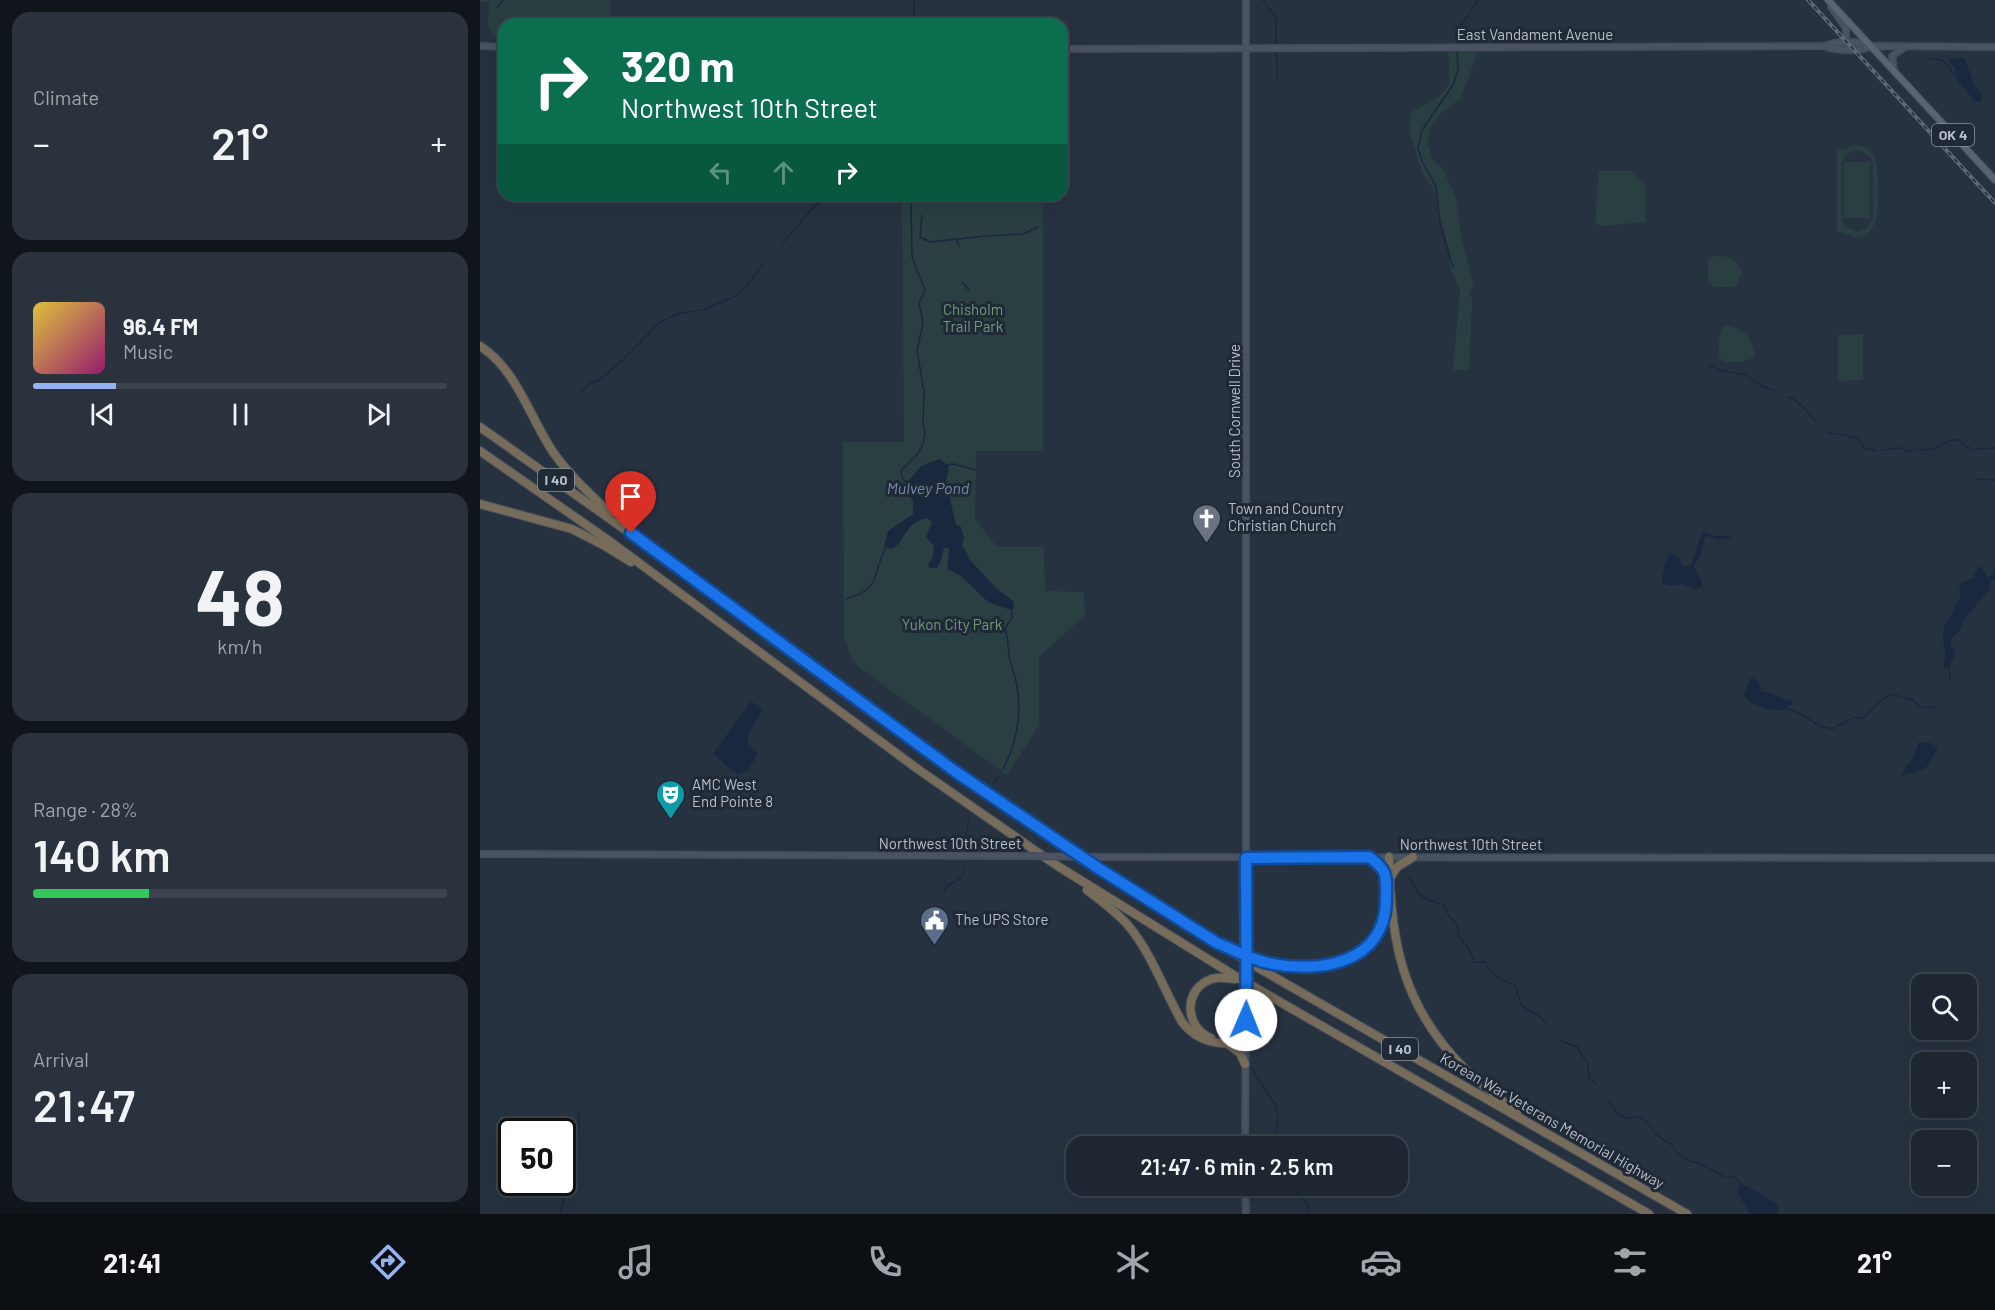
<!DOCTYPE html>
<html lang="en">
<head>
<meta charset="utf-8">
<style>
  body { margin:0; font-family:Barlow,sans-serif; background:#2a323d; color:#f1f3f6; height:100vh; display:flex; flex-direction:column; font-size:22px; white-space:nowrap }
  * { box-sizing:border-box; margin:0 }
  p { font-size:20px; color:#a0a5ab }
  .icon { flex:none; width:33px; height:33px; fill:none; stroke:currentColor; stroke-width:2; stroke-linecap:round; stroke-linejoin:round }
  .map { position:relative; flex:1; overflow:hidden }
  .side { display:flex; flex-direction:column; gap:12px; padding:12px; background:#10151b; width:480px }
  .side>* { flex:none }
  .guide { position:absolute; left:18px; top:18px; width:570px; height:183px; border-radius:18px; box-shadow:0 6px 24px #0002,0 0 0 2px #3b434d; background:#0b6e4f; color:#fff; overflow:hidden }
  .controls { position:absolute; left:1431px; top:974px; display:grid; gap:12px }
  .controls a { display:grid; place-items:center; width:66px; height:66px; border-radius:12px; background:#1d2631; box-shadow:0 6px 24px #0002,0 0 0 2px #3b434d; font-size:30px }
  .speed { position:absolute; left:18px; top:1118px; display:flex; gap:12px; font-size:30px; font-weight:700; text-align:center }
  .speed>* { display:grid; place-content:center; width:78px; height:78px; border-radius:50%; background:#1d2631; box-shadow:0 6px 24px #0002,0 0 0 2px #3b434d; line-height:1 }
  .speed .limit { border:3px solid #111; border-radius:9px; background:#fff; color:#111 }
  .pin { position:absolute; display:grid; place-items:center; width:51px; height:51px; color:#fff; margin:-62px -26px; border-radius:50% 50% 50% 0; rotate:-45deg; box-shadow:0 0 6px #0007 }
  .pin .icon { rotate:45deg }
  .me { position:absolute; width:66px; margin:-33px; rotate:1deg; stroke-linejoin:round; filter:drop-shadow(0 0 4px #0008) }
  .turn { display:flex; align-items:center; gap:21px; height:126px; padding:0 24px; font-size:27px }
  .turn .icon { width:78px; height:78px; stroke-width:2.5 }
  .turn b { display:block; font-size:42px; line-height:51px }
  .lanes { display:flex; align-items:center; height:57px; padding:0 24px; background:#0003; justify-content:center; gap:30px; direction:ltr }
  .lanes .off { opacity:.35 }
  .big { font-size:45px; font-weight:600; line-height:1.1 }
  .side .tile { flex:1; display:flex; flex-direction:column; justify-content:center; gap:9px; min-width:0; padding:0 21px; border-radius:18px; background:#2a323d }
  .side .dial { align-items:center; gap:0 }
  .dial b { font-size:78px; line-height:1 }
  .song { display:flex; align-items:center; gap:18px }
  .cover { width:72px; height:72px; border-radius:9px; background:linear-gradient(135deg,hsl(50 70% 55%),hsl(320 70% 35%)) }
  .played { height:6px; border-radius:3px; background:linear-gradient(90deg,#95b2f1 20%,#3b434d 20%) }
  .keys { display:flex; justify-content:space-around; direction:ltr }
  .heat { display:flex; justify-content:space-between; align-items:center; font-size:33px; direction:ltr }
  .charge { height:9px; border-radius:4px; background:linear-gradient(90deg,#34c759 28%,#3b434d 0) }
  .trip { position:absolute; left:586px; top:1136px; width:342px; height:60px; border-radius:18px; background:#1d2631; box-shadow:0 6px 24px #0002,0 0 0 2px #3b434d; font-weight:600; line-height:60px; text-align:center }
  .tab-bar { display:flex; height:96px; justify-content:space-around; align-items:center; background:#0c0f14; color:#a0a5ab }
  .tab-bar .icon { width:42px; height:42px }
  .tab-bar .selected { color:#95b2f1 }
  .tab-bar b { font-size:27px; color:#f1f3f6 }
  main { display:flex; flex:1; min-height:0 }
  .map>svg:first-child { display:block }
</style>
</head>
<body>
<main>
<section class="side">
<div class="tile"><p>Climate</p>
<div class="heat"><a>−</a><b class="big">21°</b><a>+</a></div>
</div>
<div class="tile">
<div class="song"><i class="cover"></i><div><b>96.4 FM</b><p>Music</p></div></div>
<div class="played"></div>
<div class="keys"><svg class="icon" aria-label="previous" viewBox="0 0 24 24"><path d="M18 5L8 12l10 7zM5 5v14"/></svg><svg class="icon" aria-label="pause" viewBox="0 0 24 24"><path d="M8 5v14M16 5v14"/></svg><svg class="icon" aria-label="next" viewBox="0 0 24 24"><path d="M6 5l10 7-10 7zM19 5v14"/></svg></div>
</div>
<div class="tile dial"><b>48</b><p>km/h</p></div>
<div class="tile"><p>Range · 28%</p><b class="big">140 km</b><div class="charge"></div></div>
<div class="tile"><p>Arrival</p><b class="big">21:47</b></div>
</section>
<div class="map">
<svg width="1515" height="1214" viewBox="0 0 1515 1214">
  <rect width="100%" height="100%" fill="#273241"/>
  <!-- green -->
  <g fill="#293f42" fill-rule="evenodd">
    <polygon points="0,0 130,0 130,24 122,24 122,19 111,20 111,24 24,24 24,38 14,38 8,26 9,2 0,2"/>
    <path d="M 968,51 L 998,51 L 981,98 L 960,114 L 952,124 L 947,143 L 953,160 L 963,169 L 976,198 L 981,234 L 994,287 L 989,292 L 992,299 L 989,368 L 987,370 L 973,370 L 980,290 L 970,267 L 970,254 L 953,188 L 942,173 L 929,130 L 931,112 C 968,93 972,94 968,51 Z"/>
    <path d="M 1373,145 C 1386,145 1394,151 1397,164 C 1397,183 1406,233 1379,237 C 1371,238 1365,231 1357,232 L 1357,150 L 1364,150 ZM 1379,150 L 1390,156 L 1393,164 L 1393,218 L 1386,229 L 1376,232 L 1364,225 L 1362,218 L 1362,164 C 1364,155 1370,150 1379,150 Z"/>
    <rect x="1364" y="162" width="26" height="56"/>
    <polygon points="1119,171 1152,171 1165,185 1166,222 1120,226 1115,222"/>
    <polygon points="422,195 563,195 563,451 496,451 495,519 517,547 564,547 565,591 604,592 605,615 559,657 559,725 527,775 380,668 372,659 364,637 363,442 424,442"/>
    <path d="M 1235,256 C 1250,256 1257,258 1262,273 L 1255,287 L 1234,287 L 1228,281 L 1228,260 Z"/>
    <path d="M 1243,325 C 1263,328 1274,338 1275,357 L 1261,362 L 1243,362 L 1239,357 L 1239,340 Z"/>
    <polygon points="1383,334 1383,380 1358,381 1358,335"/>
  </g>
  <!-- water -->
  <g fill="#1a283f">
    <polygon points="1481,58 1485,59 1494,85 1502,95 1501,101 1499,102 1496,102 1478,82 1475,69 1468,59"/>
    <path d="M 459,459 L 469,466 L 466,482 L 476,525 L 481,527 L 484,538 L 482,545 L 490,560 L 517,589 L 533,601 L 534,608 L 531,610 L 508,602 L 481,576 L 467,569 L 469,551 L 468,548 L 464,548 L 460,563 L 457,568 L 450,568 L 448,565 L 453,556 L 454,546 L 446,537 L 452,522 L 447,518 C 425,522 424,543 413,548 C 410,549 407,548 404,547 L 408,531 L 433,514 L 433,500 L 425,492 L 425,485 L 441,466 Z"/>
    <path d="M 1222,532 L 1236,536 L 1250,536 L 1250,538 L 1239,540 L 1226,536 L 1220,556 L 1214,566 L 1222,581 L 1222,587 L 1215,589 L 1202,584 L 1189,586 L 1182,583 C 1182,573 1185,562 1190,553 L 1198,556 L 1202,565 L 1206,567 L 1211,565 Z"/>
    <path d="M 1501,566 L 1508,577 L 1512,575 L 1515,566 L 1515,580 L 1510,582 L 1510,589 L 1482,622 L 1481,629 L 1471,639 L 1471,646 L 1476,652 L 1469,667 L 1464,669 L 1463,662 L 1466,654 C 1463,644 1461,633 1466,623 C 1471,615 1474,615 1475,605 C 1481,600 1481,594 1479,586 L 1482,582 L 1493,578 L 1496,570 Z"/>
    <path d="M 1274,676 L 1280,685 L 1281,691 C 1292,692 1300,699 1311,700 L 1313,703 C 1300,717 1286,708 1271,703 L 1268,698 L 1264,696 L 1269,680 Z"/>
    <polygon points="271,701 282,710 268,735 268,744 278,754 268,770 258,775 233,754"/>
    <polygon points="1439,742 1451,743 1458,748 1446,768 1422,776 1422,772 1432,760"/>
    <path d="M 1259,1183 C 1264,1184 1293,1200 1296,1204 C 1299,1208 1298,1209 1298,1214 L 1270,1214 L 1257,1192 Z"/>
  </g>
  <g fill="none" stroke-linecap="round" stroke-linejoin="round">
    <!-- stream -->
    <g stroke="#1a283f" stroke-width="1.5">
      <polyline points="434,0 434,24"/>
      <polyline points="783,0 796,18 797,81"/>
      <polyline points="17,7 23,0"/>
      <polyline points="976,45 979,29 998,0"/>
      <polyline points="1450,58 1464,61 1477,77"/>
      <polyline points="442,215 440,237 450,242 505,236"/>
      <polyline points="508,236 543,234 558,227"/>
      <polyline points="476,239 479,246"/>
      <polyline points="302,244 335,205 351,195"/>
      <polyline points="973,267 960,225 956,187 942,161 938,148 942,130 973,85 978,70 977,49"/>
      <polyline points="482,282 489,290"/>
      <polyline points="1229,365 1239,370 1266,375 1280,385 1294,391"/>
      <polyline points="99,393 111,383 118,381 144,359 180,322 201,313 223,310 255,296 265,288 284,263"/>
      <path d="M 1307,397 C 1323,401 1326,413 1337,423"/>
      <polyline points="1347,432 1378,438 1384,448 1396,451"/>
      <polyline points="1497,449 1515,448"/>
      <polyline points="1401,450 1422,448 1428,452 1432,450"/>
      <polyline points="1438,450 1453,449 1471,440 1479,440 1485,446 1492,449"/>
      <polyline points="468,465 474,464 495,470"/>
      <polyline points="1495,479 1515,480"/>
      <polyline points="426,482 422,478 421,471 438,453 443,444 445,434 443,423 444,392 437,350 443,323 439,303 445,290 432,257 431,195"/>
      <path d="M 366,599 C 403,589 391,574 406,548"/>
      <polyline points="1469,665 1470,681"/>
      <polyline points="1307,709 1319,713 1340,726 1352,729 1373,718 1381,718 1388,714 1400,701 1411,694 1432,700 1443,708 1453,707"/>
      <path d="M 523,769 C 536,745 542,714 537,687 C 536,677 531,666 529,655 C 528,646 528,637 525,628 L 532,618 L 531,608"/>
      <polyline points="513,784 518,778"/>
      <polyline points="485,843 489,818"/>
      <path d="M 929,877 C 940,899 943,898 964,905 L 969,916 L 977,925 L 979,936 L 990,951 L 994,962 L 1005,962 C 1013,978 1018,978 1035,985 L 1041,1005 L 1062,1018 L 1066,1025"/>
      <polyline points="464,892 467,886 481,878 485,866"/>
      <polyline points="1079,1040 1097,1047 1108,1064 1109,1078 1116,1084"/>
      <polyline points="771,1068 796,1105 798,1117 795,1146"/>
      <polyline points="1128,1101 1139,1115 1148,1118 1161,1117 1170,1125 1175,1134 1192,1145 1196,1152 1209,1161 1220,1163 1244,1177 1255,1177 1260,1183"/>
      <polyline points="812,1185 827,1204 829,1214"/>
      <polyline points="80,1214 91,1170 97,1160 99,1113"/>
    </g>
    <defs>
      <g id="secondary">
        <polyline points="766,0 766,941"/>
        <polyline points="1351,7 1366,28 1366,37 1359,43"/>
        <polyline points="0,46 24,47"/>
        <path d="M 1344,46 C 1355,51 1381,52 1391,46 L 1515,47"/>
        <path d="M 582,49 L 1344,46 C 1354,41 1379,41 1389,45"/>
        <polyline points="1414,71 1412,56 1425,47"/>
        <polyline points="0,854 547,856"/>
        <polyline points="614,857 1515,858"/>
        <polyline points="765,1146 766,1000"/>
        <polyline points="765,1185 766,1214"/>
      </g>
      <polyline id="primary" points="1348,0 1515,180"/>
      <g id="highway">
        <path d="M 0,346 C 37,370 49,416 73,452 C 89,475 110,494 130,513"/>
        <polyline points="0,427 229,589 475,772 618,868 775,966 1207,1214"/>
        <polyline points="0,451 128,540 439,770 576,865 760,979 1169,1214"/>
        <polyline points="0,504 92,529 125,546 151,562"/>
        <polyline points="889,857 901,865 906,873"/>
        <path d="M 909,857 C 910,942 923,1009 987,1071 C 1002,1086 1020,1099 1037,1112"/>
        <polyline points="910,878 917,867 933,857"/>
        <path d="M 607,890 C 621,901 635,911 647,924 C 671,952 684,990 702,1022 C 719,1044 739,1044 765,1044"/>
        <path d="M 760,952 C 811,973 902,980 906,903"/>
        <path d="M 731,1038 C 707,1029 702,994 727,981 C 736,976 745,978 755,979"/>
        <polyline points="748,1044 760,1053 765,1064"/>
      </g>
    </defs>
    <!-- secondary casing -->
    <use href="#secondary" stroke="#454d5a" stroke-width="8"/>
    <!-- primary casing -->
    <use href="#primary" stroke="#454d5a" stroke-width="8"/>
    <!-- highway casing -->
    <use href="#highway" stroke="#464f5b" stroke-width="10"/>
    <!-- secondary -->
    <use href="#secondary" stroke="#495364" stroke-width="5"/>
    <!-- primary -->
    <use href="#primary" stroke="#596371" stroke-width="6"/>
    <!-- highway -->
    <use href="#highway" stroke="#776b59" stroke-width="8"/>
    <defs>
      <polyline id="rail" points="1328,0 1515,203"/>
    </defs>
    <!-- rail casing -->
    <use href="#rail" stroke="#5e6878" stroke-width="4"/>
    <!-- rail -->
    <use href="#rail" stroke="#202936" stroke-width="1.5" stroke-dasharray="4.5" stroke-linecap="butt"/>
    <defs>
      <g id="secondary-bridge">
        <polyline points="547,856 614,857"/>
        <polyline points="766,1000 766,941"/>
      </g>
    </defs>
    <!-- secondary-bridge casing -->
    <use href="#secondary-bridge" stroke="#454d5a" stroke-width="8" stroke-linecap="butt"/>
    <!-- secondary-bridge -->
    <use href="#secondary-bridge" stroke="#495364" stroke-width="5"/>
  </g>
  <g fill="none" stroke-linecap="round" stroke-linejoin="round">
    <defs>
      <path id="route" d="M 151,533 L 476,772 L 618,868 L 737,943 C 754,950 771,959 788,963 C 839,974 905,964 906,900 C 906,877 909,871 889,857 L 766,858 C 766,912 767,966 766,1020"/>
    </defs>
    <!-- route casing -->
    <use href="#route" stroke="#114b97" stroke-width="15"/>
    <!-- route -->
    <use href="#route" stroke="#1a73e8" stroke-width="10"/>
  </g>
  <!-- icons -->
  <defs>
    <symbol id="church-pin" viewBox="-11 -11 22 30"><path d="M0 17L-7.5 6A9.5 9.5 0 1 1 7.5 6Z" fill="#6b7280" stroke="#202936"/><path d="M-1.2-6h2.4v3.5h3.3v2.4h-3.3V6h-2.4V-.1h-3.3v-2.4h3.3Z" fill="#fff"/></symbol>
    <symbol id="theatre-pin" viewBox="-11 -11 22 30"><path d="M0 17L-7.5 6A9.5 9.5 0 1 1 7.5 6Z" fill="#0f9aa8" stroke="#202936"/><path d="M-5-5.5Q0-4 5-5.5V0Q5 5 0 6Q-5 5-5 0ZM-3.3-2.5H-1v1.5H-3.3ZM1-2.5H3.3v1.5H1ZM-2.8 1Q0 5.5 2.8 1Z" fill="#fff"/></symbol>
    <symbol id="civic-pin" viewBox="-11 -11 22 30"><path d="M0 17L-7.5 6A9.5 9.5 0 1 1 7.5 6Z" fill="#5c6f8a" stroke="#202936"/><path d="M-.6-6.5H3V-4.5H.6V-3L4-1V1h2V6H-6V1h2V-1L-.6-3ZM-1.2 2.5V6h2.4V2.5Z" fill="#fff"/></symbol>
  </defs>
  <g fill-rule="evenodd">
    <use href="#church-pin" x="710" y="502" width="33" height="45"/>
    <use href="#theatre-pin" x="174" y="778" width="33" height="45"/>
    <use href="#civic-pin" x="438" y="904" width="33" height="45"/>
  </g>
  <g text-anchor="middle" stroke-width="6" stroke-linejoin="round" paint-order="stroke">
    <!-- shield labels -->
    <g fill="#202936" stroke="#8a929e" stroke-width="1.5">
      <rect x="1452" y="124" width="42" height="22" rx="4.5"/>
      <rect x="58" y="469" width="36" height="22" rx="4.5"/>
      <rect x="902" y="1038" width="36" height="22" rx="4.5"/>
    </g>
    <g font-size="14" font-weight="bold" fill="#b8bfcb">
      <text x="1473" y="140">OK 4</text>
      <text x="76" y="485">I 40</text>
      <text x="920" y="1054">I 40</text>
    </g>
    <!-- street labels -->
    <g font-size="15" fill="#b8bfcb" stroke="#202936">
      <text x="1055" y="40">East Vandament Avenue</text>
      <text transform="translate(755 411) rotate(-90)" y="5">South Cornwell Drive</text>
      <text x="470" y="849">Northwest 10th Street</text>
      <text x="991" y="850">Northwest 10th Street</text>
      <text transform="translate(1072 1121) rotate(30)" y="5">Korean War Veterans Memorial Highway</text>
    </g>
    <!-- park labels -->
    <g font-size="15" fill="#709b7b" stroke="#202936">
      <text x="493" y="315">Chisholm<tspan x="493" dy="17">Trail Park</tspan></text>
      <text x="472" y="630">Yukon City Park</text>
    </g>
    <!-- poi labels -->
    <g font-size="15" fill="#b8bfcb" stroke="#202936" text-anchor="start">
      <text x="748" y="514">Town and Country<tspan x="748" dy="17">Christian Church</tspan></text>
      <text x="212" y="790">AMC West<tspan x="212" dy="17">End Pointe 8</tspan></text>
      <text x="475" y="925">The UPS Store</text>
    </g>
    <!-- water labels -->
    <g font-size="16" font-style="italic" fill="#7389a9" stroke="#202936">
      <text x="448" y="494">Mulvey Pond</text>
    </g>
  </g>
</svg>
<div class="controls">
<a><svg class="icon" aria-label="search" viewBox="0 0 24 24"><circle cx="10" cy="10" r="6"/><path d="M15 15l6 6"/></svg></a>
<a>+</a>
<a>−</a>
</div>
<div class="speed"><div class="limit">50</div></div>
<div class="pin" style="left:151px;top:533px;background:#d93025"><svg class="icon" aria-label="arrive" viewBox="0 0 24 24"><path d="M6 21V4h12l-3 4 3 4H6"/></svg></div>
<svg class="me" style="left:766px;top:1020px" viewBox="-20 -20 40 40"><circle r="19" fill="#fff"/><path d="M0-13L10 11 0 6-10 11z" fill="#1a73e8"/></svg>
<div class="trip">21:47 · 6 min · 2.5 km</div>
<div class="guide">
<div class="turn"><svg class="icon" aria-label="right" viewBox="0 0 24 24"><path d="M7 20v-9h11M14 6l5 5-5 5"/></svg><div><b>320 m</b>Northwest 10th Street</div></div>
<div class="lanes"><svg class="icon off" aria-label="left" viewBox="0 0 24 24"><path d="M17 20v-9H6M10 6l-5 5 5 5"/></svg><svg class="icon off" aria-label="ahead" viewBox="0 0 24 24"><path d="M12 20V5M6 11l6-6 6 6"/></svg><svg class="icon" aria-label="right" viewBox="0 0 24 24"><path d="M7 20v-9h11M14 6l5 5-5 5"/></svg></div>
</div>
</div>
</main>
<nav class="tab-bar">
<b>21:41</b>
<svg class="icon selected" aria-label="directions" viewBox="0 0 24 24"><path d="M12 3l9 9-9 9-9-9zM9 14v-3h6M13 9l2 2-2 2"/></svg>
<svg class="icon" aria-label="music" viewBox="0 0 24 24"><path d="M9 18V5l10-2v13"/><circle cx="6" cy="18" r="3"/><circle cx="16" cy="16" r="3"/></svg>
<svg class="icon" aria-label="phone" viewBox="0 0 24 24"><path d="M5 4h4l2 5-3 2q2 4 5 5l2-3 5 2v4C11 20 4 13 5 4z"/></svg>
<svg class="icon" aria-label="climate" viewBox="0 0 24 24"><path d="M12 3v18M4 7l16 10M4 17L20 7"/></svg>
<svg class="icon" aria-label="car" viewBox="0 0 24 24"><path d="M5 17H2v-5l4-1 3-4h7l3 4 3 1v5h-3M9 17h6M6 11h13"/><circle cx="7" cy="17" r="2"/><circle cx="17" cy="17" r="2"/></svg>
<svg class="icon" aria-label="filters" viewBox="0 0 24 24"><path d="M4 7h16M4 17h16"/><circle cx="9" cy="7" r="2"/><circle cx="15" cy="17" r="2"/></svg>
<b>21°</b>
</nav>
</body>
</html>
